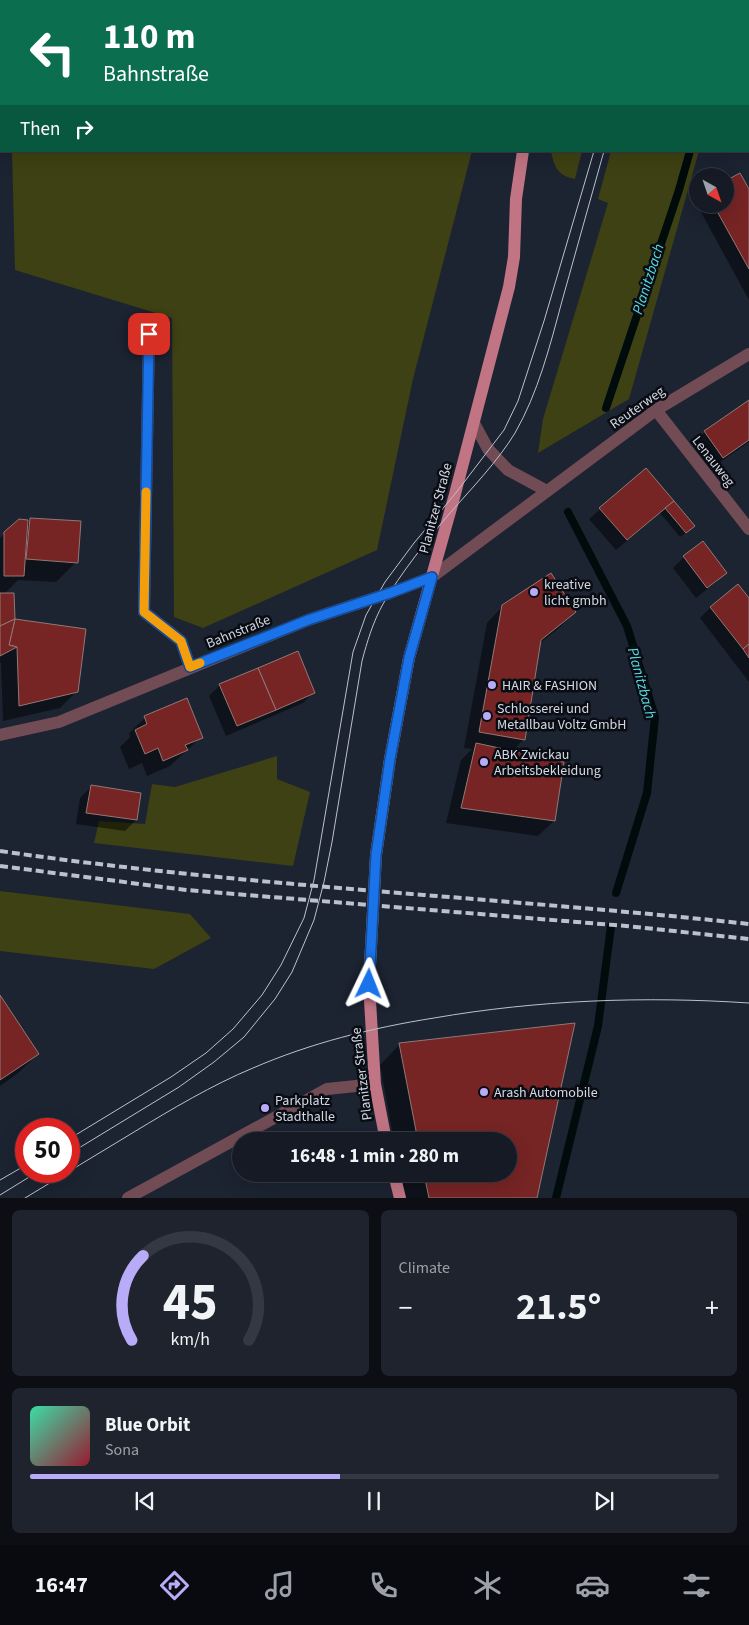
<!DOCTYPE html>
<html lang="en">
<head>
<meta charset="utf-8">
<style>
  body { margin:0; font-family:"Source Sans 3",sans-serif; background:#1e232d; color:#f1f3f6; height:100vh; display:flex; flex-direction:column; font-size:19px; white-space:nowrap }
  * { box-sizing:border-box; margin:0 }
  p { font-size:16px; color:#9da1a7 }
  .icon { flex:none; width:28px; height:28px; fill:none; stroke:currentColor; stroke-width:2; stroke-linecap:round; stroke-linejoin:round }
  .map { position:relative; height:1198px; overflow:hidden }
  .details { display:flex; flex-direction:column; gap:12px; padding:12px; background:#0c0e14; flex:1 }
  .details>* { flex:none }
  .guide { position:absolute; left:0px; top:0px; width:750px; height:152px; box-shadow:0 5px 20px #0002,0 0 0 1px #343842; background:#0b6e4f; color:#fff; overflow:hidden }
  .needle { width:32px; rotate:140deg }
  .fabs { position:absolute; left:689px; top:168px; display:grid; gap:10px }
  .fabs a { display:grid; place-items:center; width:45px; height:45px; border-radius:50%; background:#151a25; box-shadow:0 5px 20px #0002,0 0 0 1px #343842; font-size:25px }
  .speed { position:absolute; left:15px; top:1118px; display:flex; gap:10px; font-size:25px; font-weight:700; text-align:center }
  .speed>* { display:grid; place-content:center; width:65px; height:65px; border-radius:50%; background:#151a25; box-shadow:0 5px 20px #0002,0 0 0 1px #343842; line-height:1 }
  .speed .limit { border:8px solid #d22; background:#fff; color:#111 }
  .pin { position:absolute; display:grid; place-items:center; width:42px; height:42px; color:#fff; margin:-21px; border-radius:10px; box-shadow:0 2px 8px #0006 }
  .me { position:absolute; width:55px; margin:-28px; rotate:2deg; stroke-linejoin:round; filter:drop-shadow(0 0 4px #0008) }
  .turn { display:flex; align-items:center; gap:18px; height:105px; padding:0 20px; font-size:22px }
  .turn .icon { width:65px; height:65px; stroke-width:2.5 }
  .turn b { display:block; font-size:35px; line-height:42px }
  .then { display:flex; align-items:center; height:48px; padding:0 20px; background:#0003; gap:10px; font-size:19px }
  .big { font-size:38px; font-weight:700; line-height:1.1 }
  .details .tile { flex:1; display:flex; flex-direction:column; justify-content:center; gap:8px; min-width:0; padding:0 18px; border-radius:8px; background:#1e232d }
  .details .dial { align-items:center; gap:0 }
  .dial svg { height:130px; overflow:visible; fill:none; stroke:#343842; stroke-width:7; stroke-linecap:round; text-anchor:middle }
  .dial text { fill:#f1f3f6; stroke:none }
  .song { display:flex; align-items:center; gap:15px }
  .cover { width:60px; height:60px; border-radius:8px; background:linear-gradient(135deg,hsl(160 70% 55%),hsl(350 70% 35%)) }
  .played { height:5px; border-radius:2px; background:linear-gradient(90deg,#b8abf7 45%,#343842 45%) }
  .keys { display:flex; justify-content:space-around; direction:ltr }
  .heat { display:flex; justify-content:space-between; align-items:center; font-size:28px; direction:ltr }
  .details .tiles { flex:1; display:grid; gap:12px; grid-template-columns:1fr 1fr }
  .tile:last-child { grid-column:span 2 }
  .trip { position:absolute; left:232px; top:1132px; width:285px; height:50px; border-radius:25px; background:#151a25; box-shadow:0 5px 20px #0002,0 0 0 1px #343842; font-weight:700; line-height:50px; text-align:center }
  .menu { display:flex; height:80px; justify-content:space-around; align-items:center; background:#080a0f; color:#9da1a7 }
  .menu .icon { width:35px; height:35px }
  .menu .current { color:#b8abf7 }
  .menu b { font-size:22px; color:#f1f3f6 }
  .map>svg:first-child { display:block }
</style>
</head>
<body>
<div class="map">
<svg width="749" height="1198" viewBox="0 0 749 1198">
  <rect width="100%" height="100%" fill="#1c2331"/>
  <!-- green -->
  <g fill="#3e4113">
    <rect x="11" y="0" width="507" height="1"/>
    <rect x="654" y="0" width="88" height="1"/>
    <polygon points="12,151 472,151 413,379 377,550 203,628 174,617 172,318 15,270"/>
    <path d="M 551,151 L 582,151 L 575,179 C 558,176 554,167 551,151 Z"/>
    <polygon points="611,151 699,151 629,399 538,453 543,419 608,203 598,199"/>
    <polygon points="277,756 277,779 310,792 293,866 94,843 99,821 145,824 152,784 175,787"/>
    <polygon points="0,891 190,914 211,938 154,969 0,951"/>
  </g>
  <!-- shadow -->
  <g fill="#0007">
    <polygon points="725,183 749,192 749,300 696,203 698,202 698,204 725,204"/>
    <polygon points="749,401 749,442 712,468 694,443 705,432"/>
    <polygon points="645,470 688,531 680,537 660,513 616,550 589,519"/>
    <polygon points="30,519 76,562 56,582 18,580 4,594 13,620 77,691 60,708 3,721 1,663 0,662 0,538 5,533"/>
    <polygon points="684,557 725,572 715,583 696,598 673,568"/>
    <polygon points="749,601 749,682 700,618 711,607"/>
    <polygon points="503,606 575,612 559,628 539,644 524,739 511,752 554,821 538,836 446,823 461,760 472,749 464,748 487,623"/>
    <polygon points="220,685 314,692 303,703 226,736 209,696"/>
    <polygon points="186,700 201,737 170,766 147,776 142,763 129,769 120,747 130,737 129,733 145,718"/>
    <polygon points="91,787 140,794 136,820 125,831 76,824 80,798"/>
    <polygon points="0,998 38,1054 17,1074 0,1086"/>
    <polygon points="574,1025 536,1198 405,1198 401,1174 509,1174 509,1141 394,1141 380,1065 400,1044"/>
  </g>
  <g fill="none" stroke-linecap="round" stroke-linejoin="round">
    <!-- stream -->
    <g stroke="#000b0c" stroke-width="8">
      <polyline points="734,1 735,0"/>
      <polyline points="606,408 679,190 690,151"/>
      <polyline points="568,512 627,626 655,717 647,793 616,893"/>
      <polyline points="556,1198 598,1026 611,926"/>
    </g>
  </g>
  <!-- building -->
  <g fill="#762424" stroke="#917977">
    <polygon points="740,173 749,189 749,269 713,204 725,204 725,181"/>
    <polygon points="749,400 749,440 723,458 704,431"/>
    <polygon points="646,468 674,501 627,540 599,508"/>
    <polygon points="674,501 695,526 686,533 665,508"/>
    <polygon points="30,518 81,521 78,563 26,559"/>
    <polygon points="19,519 28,520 24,576 4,576 4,532"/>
    <polygon points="703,541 727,573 707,588 683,556"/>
    <polygon points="551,573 576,612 541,640 525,740 479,732 502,605"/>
    <polygon points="738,584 749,598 749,644 743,649 710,607"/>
    <polygon points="0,593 14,593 15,619 0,626"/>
    <polygon points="15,619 86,629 78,692 19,706 17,647 9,645"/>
    <polygon points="15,619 9,645 17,647 0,656 0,626"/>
    <polygon points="749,644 749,658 743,649"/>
    <polygon points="298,651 315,693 276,710 258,668"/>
    <polygon points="258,668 276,710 237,726 219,684"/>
    <polygon points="187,698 203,738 185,745 188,750 163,761 158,748 145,754 135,730 147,724 144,716"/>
    <polygon points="476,743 564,762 555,821 461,808"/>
    <polygon points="91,785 141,793 137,820 86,813"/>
    <polygon points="0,995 39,1054 0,1080"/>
    <polygon points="575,1023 537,1198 429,1198 424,1174 509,1174 509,1141 418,1141 399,1043"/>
  </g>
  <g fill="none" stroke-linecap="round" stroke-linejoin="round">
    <!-- minor -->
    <g stroke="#724c54" stroke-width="12">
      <polyline points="149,333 144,612 181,641 190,667"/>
      <polyline points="656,410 749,529"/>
      <polyline points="474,423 488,449 508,470 547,491"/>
      <polyline points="0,735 59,722 308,620 390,593 432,577 656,410 749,354"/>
      <polyline points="128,1198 327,1089 375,1084"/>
    </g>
    <!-- major -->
    <g stroke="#c07484" stroke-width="12">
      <polyline points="554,1 554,0"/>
      <polyline points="386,1141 375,1084 369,984 376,855 390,759 409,658 455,494 509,287 514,257 516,199 523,151"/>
      <polyline points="394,1174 400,1198"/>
    </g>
    <!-- tram -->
    <g stroke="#bcc1cc" stroke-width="1">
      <polyline points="638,1 639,0"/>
      <polyline points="648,1 648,0"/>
      <polyline points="69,1139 171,1077 206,1053 233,1029 262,995 281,965 304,918 314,880 353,652 366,615 385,582 414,543 455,494 504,430 518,401 544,321 594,151"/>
      <path d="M 69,1154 L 179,1087 L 214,1062 L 244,1037 L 275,999 L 292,972 L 314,920 L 324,882 L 332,842 L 362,661 C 367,642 373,622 383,604 C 400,574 428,539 450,513 C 472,488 498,461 515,433 C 538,393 550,346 562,301 C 576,251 590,201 604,151"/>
      <polyline points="0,1180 26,1165"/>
      <polyline points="0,1195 39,1171"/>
      <path d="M 25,1198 C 61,1176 98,1154 134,1132 C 172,1109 212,1085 253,1068 C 311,1043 371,1028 434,1018 C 538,1000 644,996 749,1003"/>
    </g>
    <!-- rail -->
    <g stroke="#bcc1cc" stroke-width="4" stroke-dasharray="8 4" stroke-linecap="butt">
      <path d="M 0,851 C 248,887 500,897 749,924"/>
      <polyline points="0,866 186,890 626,926 749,939"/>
    </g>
  </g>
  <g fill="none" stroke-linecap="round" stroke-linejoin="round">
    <defs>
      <polyline id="route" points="149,334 144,612 181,641 190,667 308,620 390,593 432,577 409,658 390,759 376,855 369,984"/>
    </defs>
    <!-- route casing -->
    <use href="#route" stroke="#114b97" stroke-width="12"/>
    <!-- route -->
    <use href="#route" stroke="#1a73e8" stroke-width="9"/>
    <!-- slow -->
    <polyline stroke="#f59e0b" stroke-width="9" points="146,492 144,612 181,641 190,667 200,663"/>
  </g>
  <!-- markers -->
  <g fill="#b8abf7" stroke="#090c13" stroke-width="2">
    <circle cx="534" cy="592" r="5"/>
    <circle cx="492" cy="685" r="5"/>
    <circle cx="487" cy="716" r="5"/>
    <circle cx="484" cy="762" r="5"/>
    <circle cx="484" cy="1092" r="5"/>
    <circle cx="265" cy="1108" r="5"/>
  </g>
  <g text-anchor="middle" stroke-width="5" stroke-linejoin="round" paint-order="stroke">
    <!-- street labels -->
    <g font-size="14" fill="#d3d8e2" stroke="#090c13">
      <text transform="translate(637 407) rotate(-35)" y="5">Reuterweg</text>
      <text transform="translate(714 461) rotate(52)" y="5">Lenauweg</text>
      <text transform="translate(435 508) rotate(-75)" y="5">Planitzer Straße</text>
      <text transform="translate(238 631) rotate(-22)" y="5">Bahnstraße</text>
      <text transform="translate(361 1074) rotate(-97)" y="5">Planitzer Straße</text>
    </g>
    <!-- poi labels -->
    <g font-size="14" fill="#d3d8e2" stroke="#090c13" text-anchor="start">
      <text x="544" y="589">kreative<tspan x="544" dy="16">licht gmbh</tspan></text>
      <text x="502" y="690">HAIR &amp; FASHION</text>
      <text x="497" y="713">Schlosserei und<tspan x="497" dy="16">Metallbau Voltz GmbH</tspan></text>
      <text x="494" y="759">ABK Zwickau<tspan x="494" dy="16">Arbeitsbekleidung</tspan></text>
      <text x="494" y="1097">Arash Automobile</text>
      <text x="275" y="1105">Parkplatz<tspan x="275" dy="16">Stadthalle</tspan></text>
    </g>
    <!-- water labels -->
    <g font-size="15" font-style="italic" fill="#57dde5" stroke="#090c13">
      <text transform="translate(648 279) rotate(-72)" y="5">Planitzbach</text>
      <text transform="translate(642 683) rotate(75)" y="5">Planitzbach</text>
    </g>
  </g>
</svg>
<div class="fabs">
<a><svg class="needle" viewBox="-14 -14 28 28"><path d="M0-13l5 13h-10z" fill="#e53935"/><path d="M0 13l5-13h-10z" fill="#9da1a7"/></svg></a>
</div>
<div class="speed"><div class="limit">50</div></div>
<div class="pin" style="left:149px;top:334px;background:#d93025"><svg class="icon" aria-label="arrive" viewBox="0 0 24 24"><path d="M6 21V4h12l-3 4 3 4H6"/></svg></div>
<svg class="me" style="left:369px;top:984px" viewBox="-20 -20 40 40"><path d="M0-17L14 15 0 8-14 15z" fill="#1a73e8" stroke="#fff" stroke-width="4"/></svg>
<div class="trip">16:48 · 1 min · 280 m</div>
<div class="guide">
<div class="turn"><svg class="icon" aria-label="left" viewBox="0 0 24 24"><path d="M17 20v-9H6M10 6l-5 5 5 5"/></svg><div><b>110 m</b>Bahnstraße</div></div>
<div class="then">Then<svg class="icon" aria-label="right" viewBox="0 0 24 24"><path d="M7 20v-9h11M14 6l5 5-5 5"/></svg></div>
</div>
</div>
<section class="details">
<div class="tiles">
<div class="tile dial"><svg viewBox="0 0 100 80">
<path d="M14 69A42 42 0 1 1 86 69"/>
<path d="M14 69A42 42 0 0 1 21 17" stroke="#b8abf7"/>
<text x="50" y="56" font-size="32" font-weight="700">45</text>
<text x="50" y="72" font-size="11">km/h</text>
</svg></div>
<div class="tile"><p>Climate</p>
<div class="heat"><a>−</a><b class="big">21.5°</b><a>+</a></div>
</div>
<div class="tile">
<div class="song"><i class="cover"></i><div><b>Blue Orbit</b><p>Sona</p></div></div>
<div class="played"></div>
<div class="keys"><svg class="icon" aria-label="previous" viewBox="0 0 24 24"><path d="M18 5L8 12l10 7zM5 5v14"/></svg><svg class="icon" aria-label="pause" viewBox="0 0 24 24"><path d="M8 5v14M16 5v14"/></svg><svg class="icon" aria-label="next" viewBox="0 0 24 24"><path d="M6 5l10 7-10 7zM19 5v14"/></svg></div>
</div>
</div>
</section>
<nav class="menu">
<b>16:47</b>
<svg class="icon current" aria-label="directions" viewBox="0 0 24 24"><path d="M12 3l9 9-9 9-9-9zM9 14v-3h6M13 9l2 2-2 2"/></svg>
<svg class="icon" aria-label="music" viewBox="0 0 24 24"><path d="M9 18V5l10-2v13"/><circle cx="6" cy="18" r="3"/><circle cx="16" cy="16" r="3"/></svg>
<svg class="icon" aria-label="phone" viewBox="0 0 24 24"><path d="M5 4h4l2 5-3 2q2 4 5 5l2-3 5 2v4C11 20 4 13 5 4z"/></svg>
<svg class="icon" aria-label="climate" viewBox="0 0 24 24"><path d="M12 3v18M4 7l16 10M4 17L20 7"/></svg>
<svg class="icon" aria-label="car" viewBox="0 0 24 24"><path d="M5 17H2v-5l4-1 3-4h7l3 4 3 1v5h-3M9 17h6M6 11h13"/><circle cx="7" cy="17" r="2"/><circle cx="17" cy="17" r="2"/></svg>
<svg class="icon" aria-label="filters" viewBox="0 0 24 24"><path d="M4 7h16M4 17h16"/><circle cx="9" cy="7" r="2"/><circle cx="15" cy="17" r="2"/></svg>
</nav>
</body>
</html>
